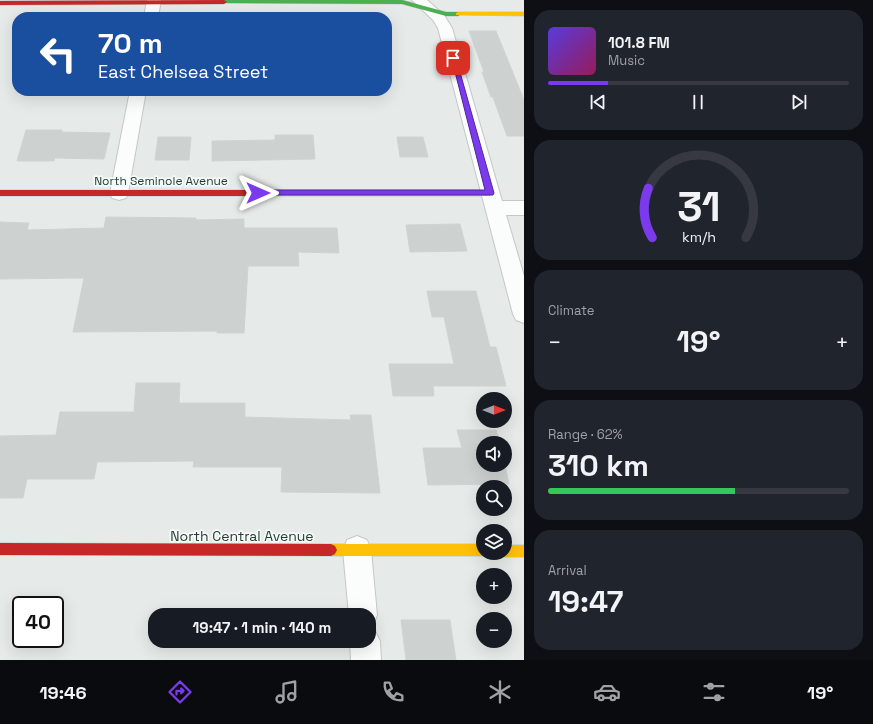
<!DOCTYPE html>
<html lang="en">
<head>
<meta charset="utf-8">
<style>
  body { margin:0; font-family:"Space Grotesk",sans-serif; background:#20242c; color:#f1f3f6; height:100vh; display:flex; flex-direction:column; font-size:15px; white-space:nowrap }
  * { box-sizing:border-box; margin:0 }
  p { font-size:13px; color:#9ea1a6 }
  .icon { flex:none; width:22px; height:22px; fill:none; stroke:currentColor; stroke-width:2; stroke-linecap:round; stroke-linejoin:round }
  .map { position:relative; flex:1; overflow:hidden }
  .drawer { display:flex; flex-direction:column; gap:10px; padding:10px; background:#0d0f14; width:349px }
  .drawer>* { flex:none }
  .hud { position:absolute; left:12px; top:12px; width:380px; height:84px; border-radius:16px; box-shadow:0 4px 16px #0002; background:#1a4fa0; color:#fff; overflow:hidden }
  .needle { width:26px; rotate:90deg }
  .fabs { position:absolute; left:476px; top:392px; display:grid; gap:8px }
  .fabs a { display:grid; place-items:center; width:36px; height:36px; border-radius:50%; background:#171b24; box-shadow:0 4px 16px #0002; font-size:20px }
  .speed { position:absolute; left:12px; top:596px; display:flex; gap:8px; font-size:20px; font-weight:700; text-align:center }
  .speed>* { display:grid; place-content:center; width:52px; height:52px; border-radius:50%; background:#171b24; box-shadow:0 4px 16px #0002; line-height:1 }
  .speed .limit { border:2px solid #111; border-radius:6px; background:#fff; color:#111 }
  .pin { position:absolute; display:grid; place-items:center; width:34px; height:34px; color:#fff; margin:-17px; border-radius:8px; box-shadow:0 2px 6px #0006 }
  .me { position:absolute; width:44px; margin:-22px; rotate:90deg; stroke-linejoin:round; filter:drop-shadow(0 0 3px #0008) }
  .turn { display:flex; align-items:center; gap:14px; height:84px; padding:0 20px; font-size:18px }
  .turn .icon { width:52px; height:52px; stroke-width:2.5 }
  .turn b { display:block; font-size:28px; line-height:34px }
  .big { font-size:30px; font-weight:700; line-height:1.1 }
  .drawer .tile { flex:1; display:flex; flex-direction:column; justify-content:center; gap:6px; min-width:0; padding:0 14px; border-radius:16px; background:#20242c }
  .drawer .dial { align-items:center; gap:0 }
  .dial svg { height:104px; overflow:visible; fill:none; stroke:#363941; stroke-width:7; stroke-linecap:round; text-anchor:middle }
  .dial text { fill:#f1f3f6; stroke:none }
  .song { display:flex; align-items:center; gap:12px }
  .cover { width:48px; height:48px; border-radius:6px; background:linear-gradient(135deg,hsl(250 70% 55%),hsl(330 70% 35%)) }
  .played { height:4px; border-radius:2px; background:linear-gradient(90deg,#7c3aed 20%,#363941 20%) }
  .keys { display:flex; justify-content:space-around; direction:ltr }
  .heat { display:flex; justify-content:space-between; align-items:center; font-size:22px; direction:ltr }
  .charge { height:6px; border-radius:3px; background:linear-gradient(90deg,#34c759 62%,#363941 0) }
  .trip { position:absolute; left:148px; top:608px; width:228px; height:40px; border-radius:16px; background:#171b24; box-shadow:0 4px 16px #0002; font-weight:700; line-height:40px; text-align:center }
  .tabs { display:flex; height:64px; justify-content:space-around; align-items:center; background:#090b0e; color:#9ea1a6 }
  .tabs .icon { width:28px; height:28px }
  .tabs .current { color:#7c3aed }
  .tabs b { font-size:18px; color:#f1f3f6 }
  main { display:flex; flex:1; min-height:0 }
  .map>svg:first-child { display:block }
</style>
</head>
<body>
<main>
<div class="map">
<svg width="524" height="660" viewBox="0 0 524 660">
  <rect width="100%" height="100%" fill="#e6ebe9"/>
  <!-- building -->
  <g fill="#cdd2d0" stroke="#cfd4d2">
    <polygon points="469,31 496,31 524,100 524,136 507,136 493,97 491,97 482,72 484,72"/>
    <polygon points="26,130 62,130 61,132 110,133 104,159 55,158 54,161 17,161"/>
    <polygon points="275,135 313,135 315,159 212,161 212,141 275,140"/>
    <polygon points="158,137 191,137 189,160 155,160"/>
    <polygon points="397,137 423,137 428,157 400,157"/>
    <polygon points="106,217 196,218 196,220 244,219 244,228 337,228 339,253 298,252 299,266 248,266 244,333 217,333 217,331 73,332 84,278 0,279 0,222 29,223 27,230 104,228"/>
    <polygon points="460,224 467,251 410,252 406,225"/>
    <polygon points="427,291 476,291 490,347 496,347 506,386 433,386 434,396 393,396 389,364 454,364 444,317 432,317"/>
    <polygon points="136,383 180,383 179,403 245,403 245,417 351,420 350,415 371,415 380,493 281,492 282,467 193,467 194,461 97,462 94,479 27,479 23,498 0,498 0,436 56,435 60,412 134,412"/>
    <polygon points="457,430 496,430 500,443 483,443 483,465 505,465 509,484 428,485 423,448 462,448"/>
    <polygon points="401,620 450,620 456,660 406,660"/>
  </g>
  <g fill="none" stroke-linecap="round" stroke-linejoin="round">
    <defs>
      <g id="street">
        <polygon points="147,0 161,0 158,17 144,17"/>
        <polygon points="412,0 427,0 444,15 452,28 502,201 524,201 524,215 506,215 524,276 524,323 516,320 513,314 438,28 433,20"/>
        <polygon points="130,91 146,91 128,193 126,198 119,200 112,198 110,193"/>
        <polygon points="357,536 367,540 371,550 377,615 373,625 369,627 369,615 349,615 343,550 347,540"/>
        <polygon points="369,628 375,631 380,641 381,660 351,660 350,641 369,641"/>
      </g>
      <polygon id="fast" points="224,0 402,0 446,12 458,12 461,14 458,16 446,16 402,4 222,3 222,1"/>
      <g id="slow">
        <polygon points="458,12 524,12 524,16 456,15 456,13"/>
        <polygon points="253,190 490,190 494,193 490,196 253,196 249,193"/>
        <polygon points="331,544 483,544 483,553 487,553 483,556 331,556 327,554 325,550 327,546"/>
        <polygon points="505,545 524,545 524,557 505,557 501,555 500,553 505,553"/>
      </g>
      <g id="jam">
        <polygon points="0,1 224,0 227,2 224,4 0,5"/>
        <polygon points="0,190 253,190 257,193 253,196 0,196"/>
        <polygon points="0,543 331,544 335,546 337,550 335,554 331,556 0,555"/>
      </g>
    </defs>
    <!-- street casing -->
    <use href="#street" stroke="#c3c8c6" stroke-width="2"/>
    <!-- fast casing -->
    <use href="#fast" stroke="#c2c9c6" stroke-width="1"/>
    <!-- slow casing -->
    <use href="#slow" stroke="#c2c9c6" stroke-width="1"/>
    <!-- jam casing -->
    <use href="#jam" stroke="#c2c9c6" stroke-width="1"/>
    <!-- street -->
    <use href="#street" fill="#fbfcfc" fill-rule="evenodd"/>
    <!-- fast -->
    <use href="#fast" fill="#4caf50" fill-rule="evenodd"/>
    <!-- slow -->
    <use href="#slow" fill="#ffc107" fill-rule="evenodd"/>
    <!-- jam -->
    <use href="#jam" fill="#c62828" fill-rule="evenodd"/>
  </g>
  <!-- route -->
  <polygon fill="#7c3aed" stroke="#51269a" points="451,56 456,58 494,193 493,195 255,195 254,193 258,190 485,190"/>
  <g text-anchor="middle" stroke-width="3.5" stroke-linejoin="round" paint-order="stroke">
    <!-- street labels -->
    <g font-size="12" fill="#243e36" stroke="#f5faf7">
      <text x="161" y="185">North Seminole Avenue</text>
    </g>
    <!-- near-street labels -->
    <g font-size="14" fill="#243e36" stroke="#f5faf7">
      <text x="242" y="541">North Central Avenue</text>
    </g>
  </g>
</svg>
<div class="fabs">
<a><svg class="needle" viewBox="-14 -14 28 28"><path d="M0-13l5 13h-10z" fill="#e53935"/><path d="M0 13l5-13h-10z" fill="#9ea1a6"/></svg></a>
<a><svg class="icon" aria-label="sound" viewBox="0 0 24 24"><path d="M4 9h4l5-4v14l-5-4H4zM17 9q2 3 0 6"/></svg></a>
<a><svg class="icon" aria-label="search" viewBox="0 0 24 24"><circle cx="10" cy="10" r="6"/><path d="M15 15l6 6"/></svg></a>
<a><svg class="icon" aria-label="layers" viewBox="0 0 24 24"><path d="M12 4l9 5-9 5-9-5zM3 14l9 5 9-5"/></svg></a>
<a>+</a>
<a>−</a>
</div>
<div class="speed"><div class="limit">40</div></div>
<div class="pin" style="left:453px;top:58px;background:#d93025"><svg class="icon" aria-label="arrive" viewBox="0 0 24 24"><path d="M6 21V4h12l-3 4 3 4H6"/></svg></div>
<svg class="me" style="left:258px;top:193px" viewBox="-20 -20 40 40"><path d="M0-17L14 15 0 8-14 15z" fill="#7c3aed" stroke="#fff" stroke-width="4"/></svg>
<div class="trip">19:47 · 1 min · 140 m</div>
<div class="hud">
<div class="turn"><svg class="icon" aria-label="left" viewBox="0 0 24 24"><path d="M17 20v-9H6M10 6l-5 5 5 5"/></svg><div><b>70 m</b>East Chelsea Street</div></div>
</div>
</div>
<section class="drawer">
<div class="tile">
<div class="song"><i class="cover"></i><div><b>101.8 FM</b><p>Music</p></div></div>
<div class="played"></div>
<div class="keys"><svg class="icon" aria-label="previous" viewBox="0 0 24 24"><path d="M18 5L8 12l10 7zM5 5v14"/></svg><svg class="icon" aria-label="pause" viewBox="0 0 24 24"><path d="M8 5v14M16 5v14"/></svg><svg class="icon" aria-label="next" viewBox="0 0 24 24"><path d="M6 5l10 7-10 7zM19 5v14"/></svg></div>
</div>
<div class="tile dial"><svg viewBox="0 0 100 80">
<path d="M14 69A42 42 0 1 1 86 69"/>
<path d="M14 69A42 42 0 0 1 11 31" stroke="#7c3aed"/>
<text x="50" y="56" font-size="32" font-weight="700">31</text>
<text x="50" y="72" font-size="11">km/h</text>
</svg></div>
<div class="tile"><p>Climate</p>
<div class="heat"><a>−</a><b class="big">19°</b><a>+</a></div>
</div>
<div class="tile"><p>Range · 62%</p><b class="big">310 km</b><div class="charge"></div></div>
<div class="tile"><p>Arrival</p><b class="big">19:47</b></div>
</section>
</main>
<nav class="tabs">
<b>19:46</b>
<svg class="icon current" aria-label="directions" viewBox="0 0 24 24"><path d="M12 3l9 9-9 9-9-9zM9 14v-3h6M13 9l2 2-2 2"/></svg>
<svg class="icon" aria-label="music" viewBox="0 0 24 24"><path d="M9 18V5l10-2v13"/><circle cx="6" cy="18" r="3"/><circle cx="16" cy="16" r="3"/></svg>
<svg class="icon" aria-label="phone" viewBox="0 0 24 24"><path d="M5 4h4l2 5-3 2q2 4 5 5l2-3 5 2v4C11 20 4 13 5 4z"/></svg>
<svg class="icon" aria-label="climate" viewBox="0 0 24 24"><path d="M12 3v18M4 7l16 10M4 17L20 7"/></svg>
<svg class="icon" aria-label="car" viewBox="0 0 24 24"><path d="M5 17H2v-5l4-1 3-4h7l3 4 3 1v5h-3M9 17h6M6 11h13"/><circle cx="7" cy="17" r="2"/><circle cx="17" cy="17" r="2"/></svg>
<svg class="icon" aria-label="filters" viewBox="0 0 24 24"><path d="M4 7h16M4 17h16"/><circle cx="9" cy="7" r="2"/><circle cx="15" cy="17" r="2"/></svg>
<b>19°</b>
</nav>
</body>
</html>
